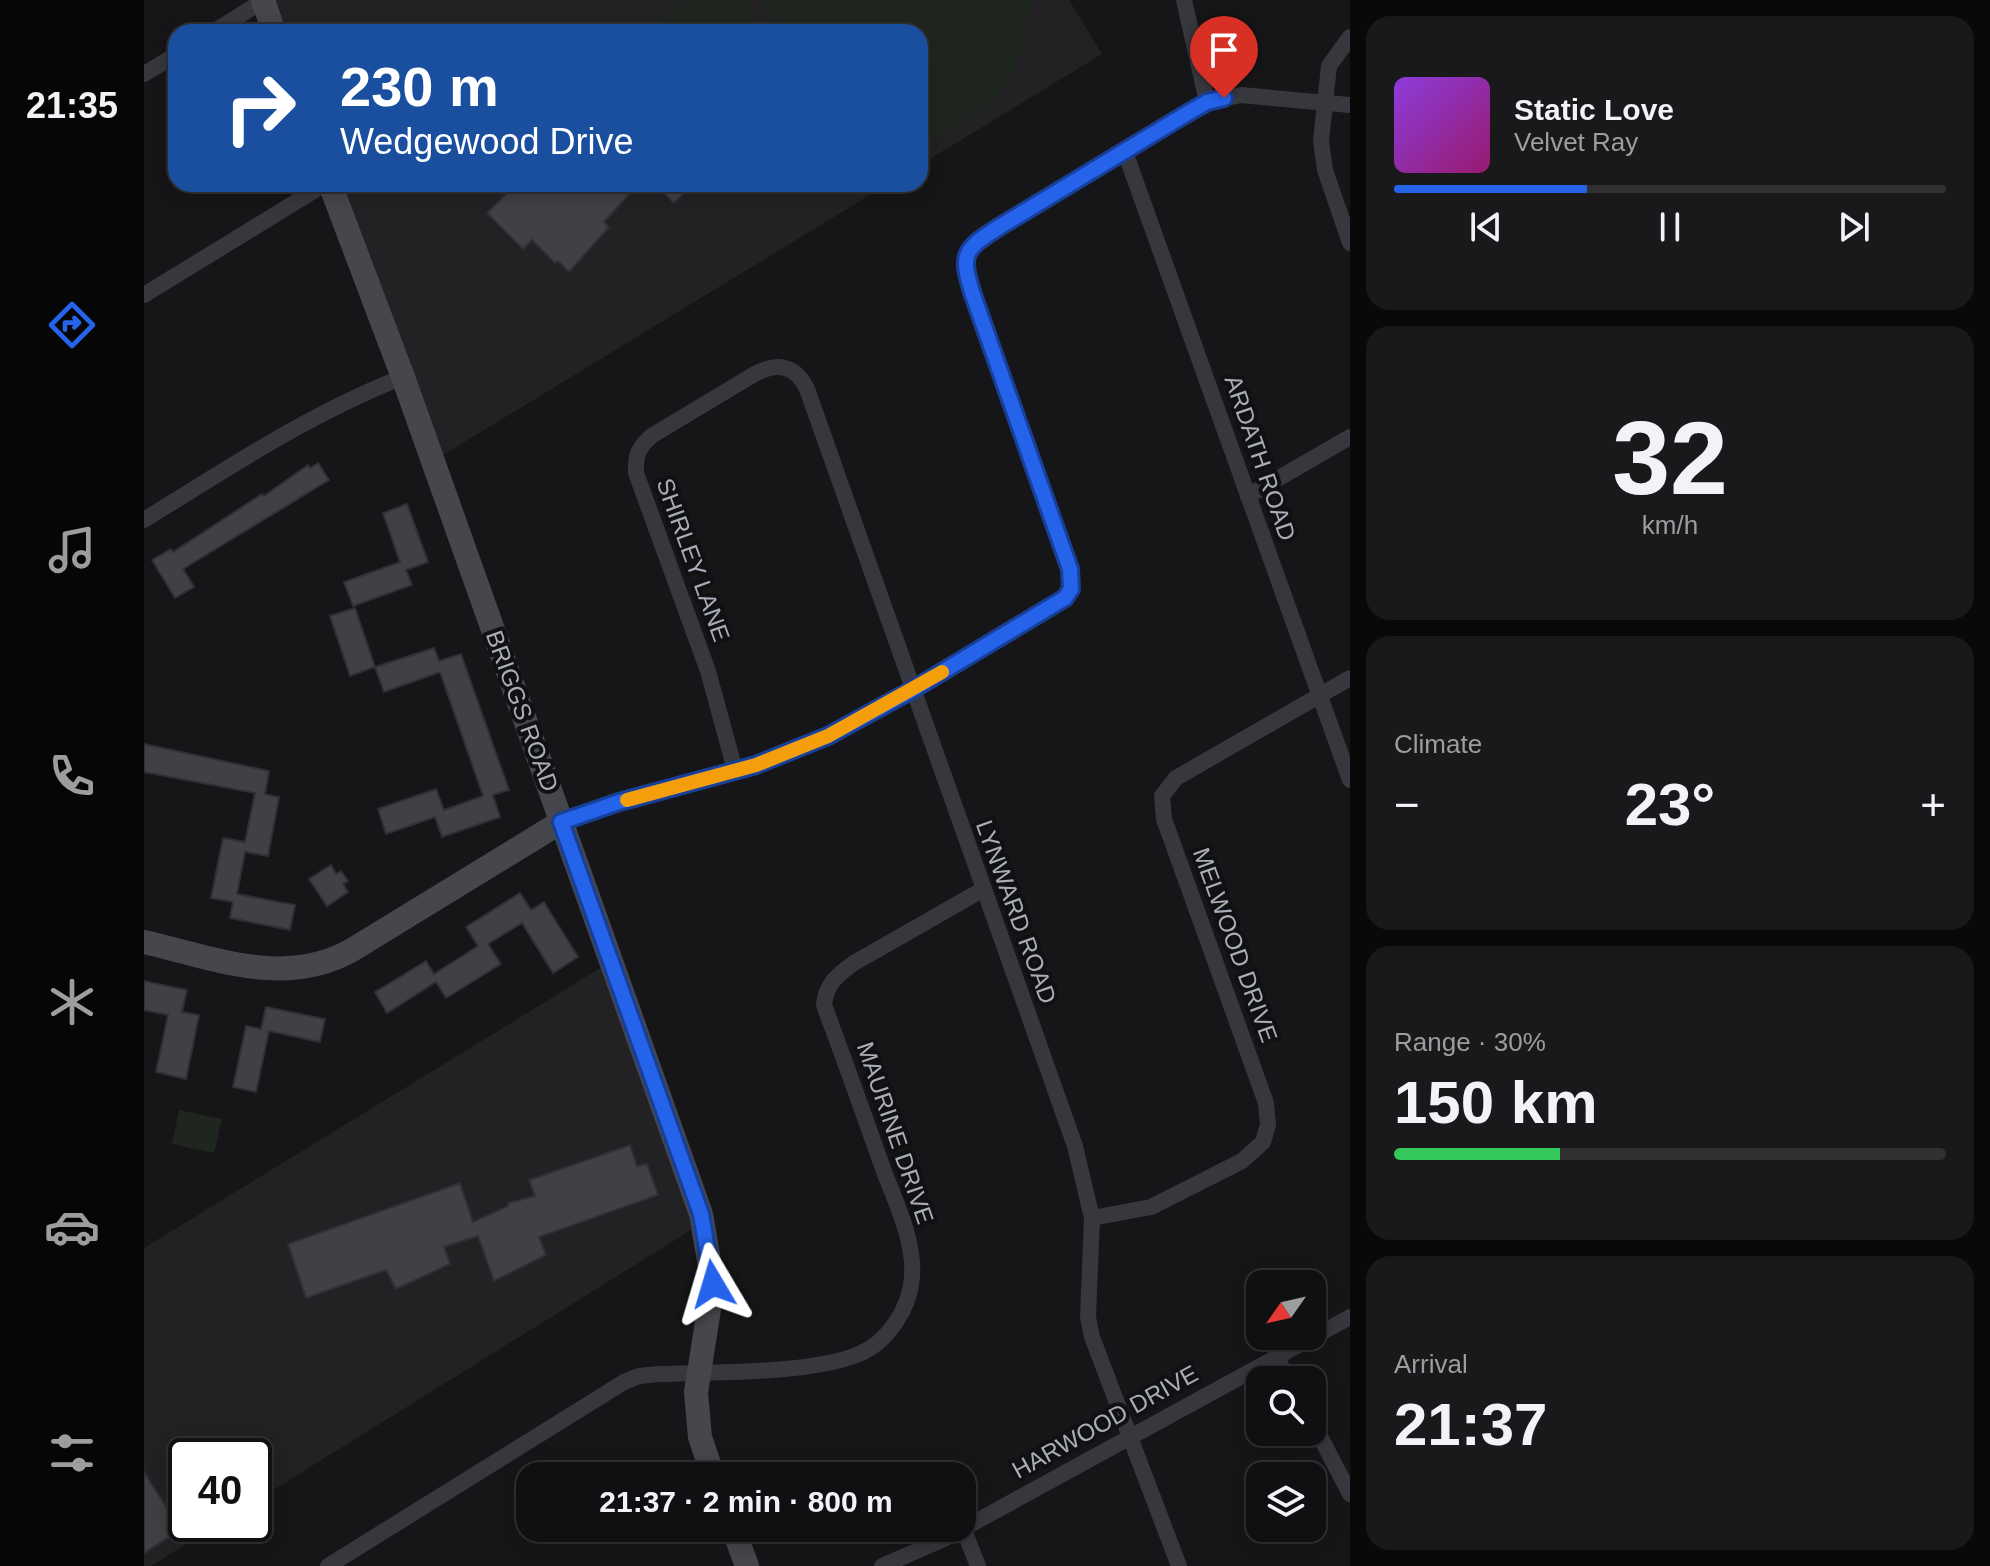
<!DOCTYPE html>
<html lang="en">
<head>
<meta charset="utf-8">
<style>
  body { margin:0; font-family:Arial,sans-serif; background:#19191b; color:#f1f3f6; height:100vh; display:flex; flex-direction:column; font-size:30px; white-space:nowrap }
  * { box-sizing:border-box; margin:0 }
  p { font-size:26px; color:#9c9d9f }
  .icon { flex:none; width:44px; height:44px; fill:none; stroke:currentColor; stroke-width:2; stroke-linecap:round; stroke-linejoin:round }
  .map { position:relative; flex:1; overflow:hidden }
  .sheet { display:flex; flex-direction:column; gap:16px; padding:16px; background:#09090a; width:640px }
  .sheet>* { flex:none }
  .hud { position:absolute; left:24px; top:24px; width:760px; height:168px; border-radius:24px; box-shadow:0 4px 20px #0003,0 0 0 2px #303032; background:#1a4fa0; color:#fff; overflow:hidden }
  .needle { width:52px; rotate:236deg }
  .tools { position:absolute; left:1102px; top:1270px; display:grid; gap:16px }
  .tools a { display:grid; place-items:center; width:80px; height:80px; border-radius:16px; background:#101012; box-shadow:0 4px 20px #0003,0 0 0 2px #303032; font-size:40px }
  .speed { position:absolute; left:24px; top:1438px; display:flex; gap:16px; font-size:40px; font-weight:700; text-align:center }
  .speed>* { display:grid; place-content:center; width:104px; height:104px; border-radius:50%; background:#101012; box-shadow:0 4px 20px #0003,0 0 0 2px #303032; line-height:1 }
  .speed .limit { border:4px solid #111; border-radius:12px; background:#fff; color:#111 }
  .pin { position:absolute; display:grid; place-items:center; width:68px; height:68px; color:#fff; margin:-82px -34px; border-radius:50% 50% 50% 0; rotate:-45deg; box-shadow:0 0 8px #0007 }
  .pin .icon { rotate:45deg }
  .me { position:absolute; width:88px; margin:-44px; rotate:353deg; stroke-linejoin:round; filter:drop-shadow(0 0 6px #0008) }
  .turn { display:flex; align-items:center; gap:28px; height:168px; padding:0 40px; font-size:36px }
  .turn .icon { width:104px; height:104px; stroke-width:2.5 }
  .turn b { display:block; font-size:56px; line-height:68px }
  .big { font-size:60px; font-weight:700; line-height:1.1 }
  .sheet .widget { flex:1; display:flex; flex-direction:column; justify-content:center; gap:12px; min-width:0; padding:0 28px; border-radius:24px; background:#19191b }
  .sheet .dial { align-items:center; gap:0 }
  .dial b { font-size:104px; line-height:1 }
  .song { display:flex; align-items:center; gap:24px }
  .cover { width:96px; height:96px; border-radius:12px; background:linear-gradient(135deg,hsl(270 70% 55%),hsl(320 70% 35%)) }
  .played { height:8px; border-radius:4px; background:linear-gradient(90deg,#2563eb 35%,#303032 35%) }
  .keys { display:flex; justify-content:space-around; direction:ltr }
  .heat { display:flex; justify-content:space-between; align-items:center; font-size:44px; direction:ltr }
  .charge { height:12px; border-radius:6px; background:linear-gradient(90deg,#34c759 30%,#303032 0) }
  .trip { position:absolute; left:372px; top:1462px; width:460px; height:80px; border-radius:24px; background:#101012; box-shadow:0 4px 20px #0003,0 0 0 2px #303032; font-weight:700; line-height:80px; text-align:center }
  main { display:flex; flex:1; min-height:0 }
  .dock { display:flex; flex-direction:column; width:144px; justify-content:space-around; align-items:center; background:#060607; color:#9c9d9f }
  .dock .icon { width:56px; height:56px }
  .dock .on { color:#2563eb }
  .dock b { font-size:36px; color:#f1f3f6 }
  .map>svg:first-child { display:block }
</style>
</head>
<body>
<main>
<nav class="dock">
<b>21:35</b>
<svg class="icon on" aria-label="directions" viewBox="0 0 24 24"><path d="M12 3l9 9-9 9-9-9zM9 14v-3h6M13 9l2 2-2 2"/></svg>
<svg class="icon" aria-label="music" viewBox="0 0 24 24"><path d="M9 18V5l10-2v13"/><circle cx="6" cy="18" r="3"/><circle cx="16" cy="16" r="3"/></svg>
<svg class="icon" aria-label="phone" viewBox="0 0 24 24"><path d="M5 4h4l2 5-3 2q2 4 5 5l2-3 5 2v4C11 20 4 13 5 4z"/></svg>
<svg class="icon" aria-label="climate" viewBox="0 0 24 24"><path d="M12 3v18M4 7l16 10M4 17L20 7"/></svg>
<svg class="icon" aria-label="car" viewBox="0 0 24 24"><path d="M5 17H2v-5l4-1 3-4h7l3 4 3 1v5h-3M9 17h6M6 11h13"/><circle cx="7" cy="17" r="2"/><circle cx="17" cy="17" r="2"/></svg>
<svg class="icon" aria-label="filters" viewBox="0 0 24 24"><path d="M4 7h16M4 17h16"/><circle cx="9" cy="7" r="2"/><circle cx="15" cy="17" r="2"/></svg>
</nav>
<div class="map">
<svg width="1206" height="1566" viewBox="0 0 1206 1566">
  <rect width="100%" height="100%" fill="#161618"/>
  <!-- built -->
  <g fill="#222225">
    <polygon points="129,0 925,0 958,54 776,165 776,32 140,32"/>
    <polygon points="195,184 744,184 296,457"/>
    <polygon points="458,967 552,1227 110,1502 110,1456 42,1456 42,1524 74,1524 7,1566 0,1566 0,1248"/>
  </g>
  <!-- green -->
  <g fill="#1e261f">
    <polygon points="541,0 602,0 624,32 526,32 516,17"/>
    <path d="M 616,0 L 886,0 L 886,2 C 884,37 875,73 851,101 L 776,147 L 776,32 L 638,32 Z"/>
    <polygon points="35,1110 78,1119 70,1153 28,1144"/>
  </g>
  <!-- building -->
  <g fill="#404145" stroke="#303034" stroke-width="2">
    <polygon points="372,184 495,184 460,222 465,227 425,272 414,261 411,263 388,240 379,249 343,213"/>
    <polygon points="511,184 549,184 530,203"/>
    <polygon points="174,463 185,480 39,569 50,587 31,598 8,560 27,549 29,552 118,494 120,496 164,465 166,468"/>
    <polygon points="263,504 284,562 262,570 268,585 209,606 200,582 256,562 239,513"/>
    <polygon points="211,608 231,667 206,676 186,616"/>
    <polygon points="290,648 295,661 317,654 365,790 349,795 356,817 298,837 291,817 242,834 234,809 292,789 300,810 339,796 296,672 240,692 231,667"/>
    <polygon points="0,744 125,771 121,794 135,797 124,856 101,852 93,894 151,905 146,930 86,918 89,902 67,898 79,838 101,842 111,793 0,772"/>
    <polygon points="187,865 192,874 197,871 204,881 199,884 204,892 183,906 165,879"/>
    <polygon points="376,893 387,910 400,902 434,957 409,973 378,923 344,944 357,964 302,998 292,982 243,1013 231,992 282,961 290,974 334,946 322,927"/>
    <polygon points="0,981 43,990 38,1012 55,1015 42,1079 12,1072 24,1015 0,1010"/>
    <polygon points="122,1007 181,1019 176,1042 125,1031 112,1092 89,1087 102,1026 117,1029"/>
    <polygon points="486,1145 493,1166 503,1164 514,1195 395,1237 402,1255 350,1281 334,1236 300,1247 306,1264 252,1289 242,1270 162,1298 144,1244 316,1183 329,1222 364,1206 364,1203 391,1196 385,1180"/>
    <polygon points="0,1472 37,1530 0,1553"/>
  </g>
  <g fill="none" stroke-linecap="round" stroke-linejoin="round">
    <!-- street -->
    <g stroke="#37383d" stroke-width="16">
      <polyline points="1040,0 1063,102"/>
      <polyline points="69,32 119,1"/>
      <polyline points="1206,37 1185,66 1177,141 1181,170 1206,243"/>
      <polyline points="0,74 32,55"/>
      <polyline points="981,152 1206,780"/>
      <polyline points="0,295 181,184"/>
      <polyline points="1104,496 1206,437"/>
      <path d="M 0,520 C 84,468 167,413 259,377"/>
      <path d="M 591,770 L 564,671 L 492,473 C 491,455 495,446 509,435 L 609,375 C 632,362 651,364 663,389 L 931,1146 L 948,1218 L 944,1317 L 948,1337 L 1035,1566"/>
      <path d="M 417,822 L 475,802 L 612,765 L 684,736 L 768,690 L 921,598 L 927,589 L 926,569 L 829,295 C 816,254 820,250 855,227 L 1063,102 L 1097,95 L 1206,105"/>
      <polyline points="948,1218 1007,1207 1098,1161 1119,1142 1124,1125 1122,1103 1020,819 1018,796 1032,778 1206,678"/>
      <polyline points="1133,1358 1145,1380"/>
      <polyline points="1168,1421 1206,1494"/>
      <polyline points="819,1528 834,1566"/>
      <path d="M 184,1566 L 480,1382 L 495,1376 L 516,1374 C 570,1372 668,1374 715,1354 C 744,1342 766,1308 768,1277 C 771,1240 750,1199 738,1166 C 719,1112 700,1059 680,1005 C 682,984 693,975 710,963 L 838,890"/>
      <polyline points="738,1566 800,1539 1206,1317"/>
    </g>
    <!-- secondary -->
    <g stroke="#45474d" stroke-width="24">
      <polyline points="119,0 130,32"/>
      <polyline points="186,184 259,377 557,1214 569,1284 552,1392 556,1437 569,1476"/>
      <path d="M 0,942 C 69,958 141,988 208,950 L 417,822"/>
      <polyline points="589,1528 603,1566"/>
    </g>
  </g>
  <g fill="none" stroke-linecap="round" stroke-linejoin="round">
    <defs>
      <path id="route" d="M 569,1284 L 557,1214 L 417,822 L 475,802 L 612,765 L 684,736 L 768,690 L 921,598 L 927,589 L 926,569 L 829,295 C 816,254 819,250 855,227 L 1042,114 L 1063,102 L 1080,98"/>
    </defs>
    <!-- route casing -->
    <use href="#route" stroke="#184099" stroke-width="20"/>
    <!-- route -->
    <use href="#route" stroke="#2563eb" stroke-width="14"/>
    <!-- slow -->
    <polyline stroke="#f59e0b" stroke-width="14" points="483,800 612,765 684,736 798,672"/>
  </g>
  <g text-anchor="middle" stroke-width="8" stroke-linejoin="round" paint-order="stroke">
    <!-- street labels -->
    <g font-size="24" fill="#a8adb8" stroke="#111113">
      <text transform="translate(1116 458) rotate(71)" y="8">ARDATH ROAD</text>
      <text transform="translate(549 560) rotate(70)" y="8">SHIRLEY LANE</text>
      <text transform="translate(378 711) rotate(70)" y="8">BRIGGS ROAD</text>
      <text transform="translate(872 912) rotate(70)" y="8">LYNWARD ROAD</text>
      <text transform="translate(1091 945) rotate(70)" y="8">MELWOOD DRIVE</text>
      <text transform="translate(751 1133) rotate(71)" y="8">MAURINE DRIVE</text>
      <text transform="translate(961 1422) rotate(-29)" y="8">HARWOOD DRIVE</text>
    </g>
  </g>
</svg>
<div class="tools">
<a><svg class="needle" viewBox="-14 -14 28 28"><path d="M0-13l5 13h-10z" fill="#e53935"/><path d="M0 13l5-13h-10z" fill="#9c9d9f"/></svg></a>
<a><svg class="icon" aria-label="search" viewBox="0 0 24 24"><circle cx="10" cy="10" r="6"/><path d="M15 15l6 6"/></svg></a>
<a><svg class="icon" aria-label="layers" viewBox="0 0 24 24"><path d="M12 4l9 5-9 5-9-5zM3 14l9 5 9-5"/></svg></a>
</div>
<div class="speed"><div class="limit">40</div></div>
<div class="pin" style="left:1080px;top:98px;background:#d93025"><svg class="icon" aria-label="arrive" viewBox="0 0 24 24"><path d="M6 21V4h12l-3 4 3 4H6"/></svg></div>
<svg class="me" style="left:569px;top:1284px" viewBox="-20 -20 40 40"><path d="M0-17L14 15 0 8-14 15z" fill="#2563eb" stroke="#fff" stroke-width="4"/></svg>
<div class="trip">21:37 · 2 min · 800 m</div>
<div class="hud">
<div class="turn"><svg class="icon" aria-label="right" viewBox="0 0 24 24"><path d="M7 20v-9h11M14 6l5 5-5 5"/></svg><div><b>230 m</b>Wedgewood Drive</div></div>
</div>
</div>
<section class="sheet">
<div class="widget">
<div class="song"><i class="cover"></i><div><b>Static Love</b><p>Velvet Ray</p></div></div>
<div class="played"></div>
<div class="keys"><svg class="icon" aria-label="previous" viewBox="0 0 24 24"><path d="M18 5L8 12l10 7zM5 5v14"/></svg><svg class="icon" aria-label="pause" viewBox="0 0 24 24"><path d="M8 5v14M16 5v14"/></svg><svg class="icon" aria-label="next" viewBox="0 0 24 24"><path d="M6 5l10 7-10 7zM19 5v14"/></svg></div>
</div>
<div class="widget dial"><b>32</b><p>km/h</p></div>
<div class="widget"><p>Climate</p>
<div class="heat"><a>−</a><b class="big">23°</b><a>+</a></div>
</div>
<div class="widget"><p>Range · 30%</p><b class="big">150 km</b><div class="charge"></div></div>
<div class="widget"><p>Arrival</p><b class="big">21:37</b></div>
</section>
</main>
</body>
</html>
